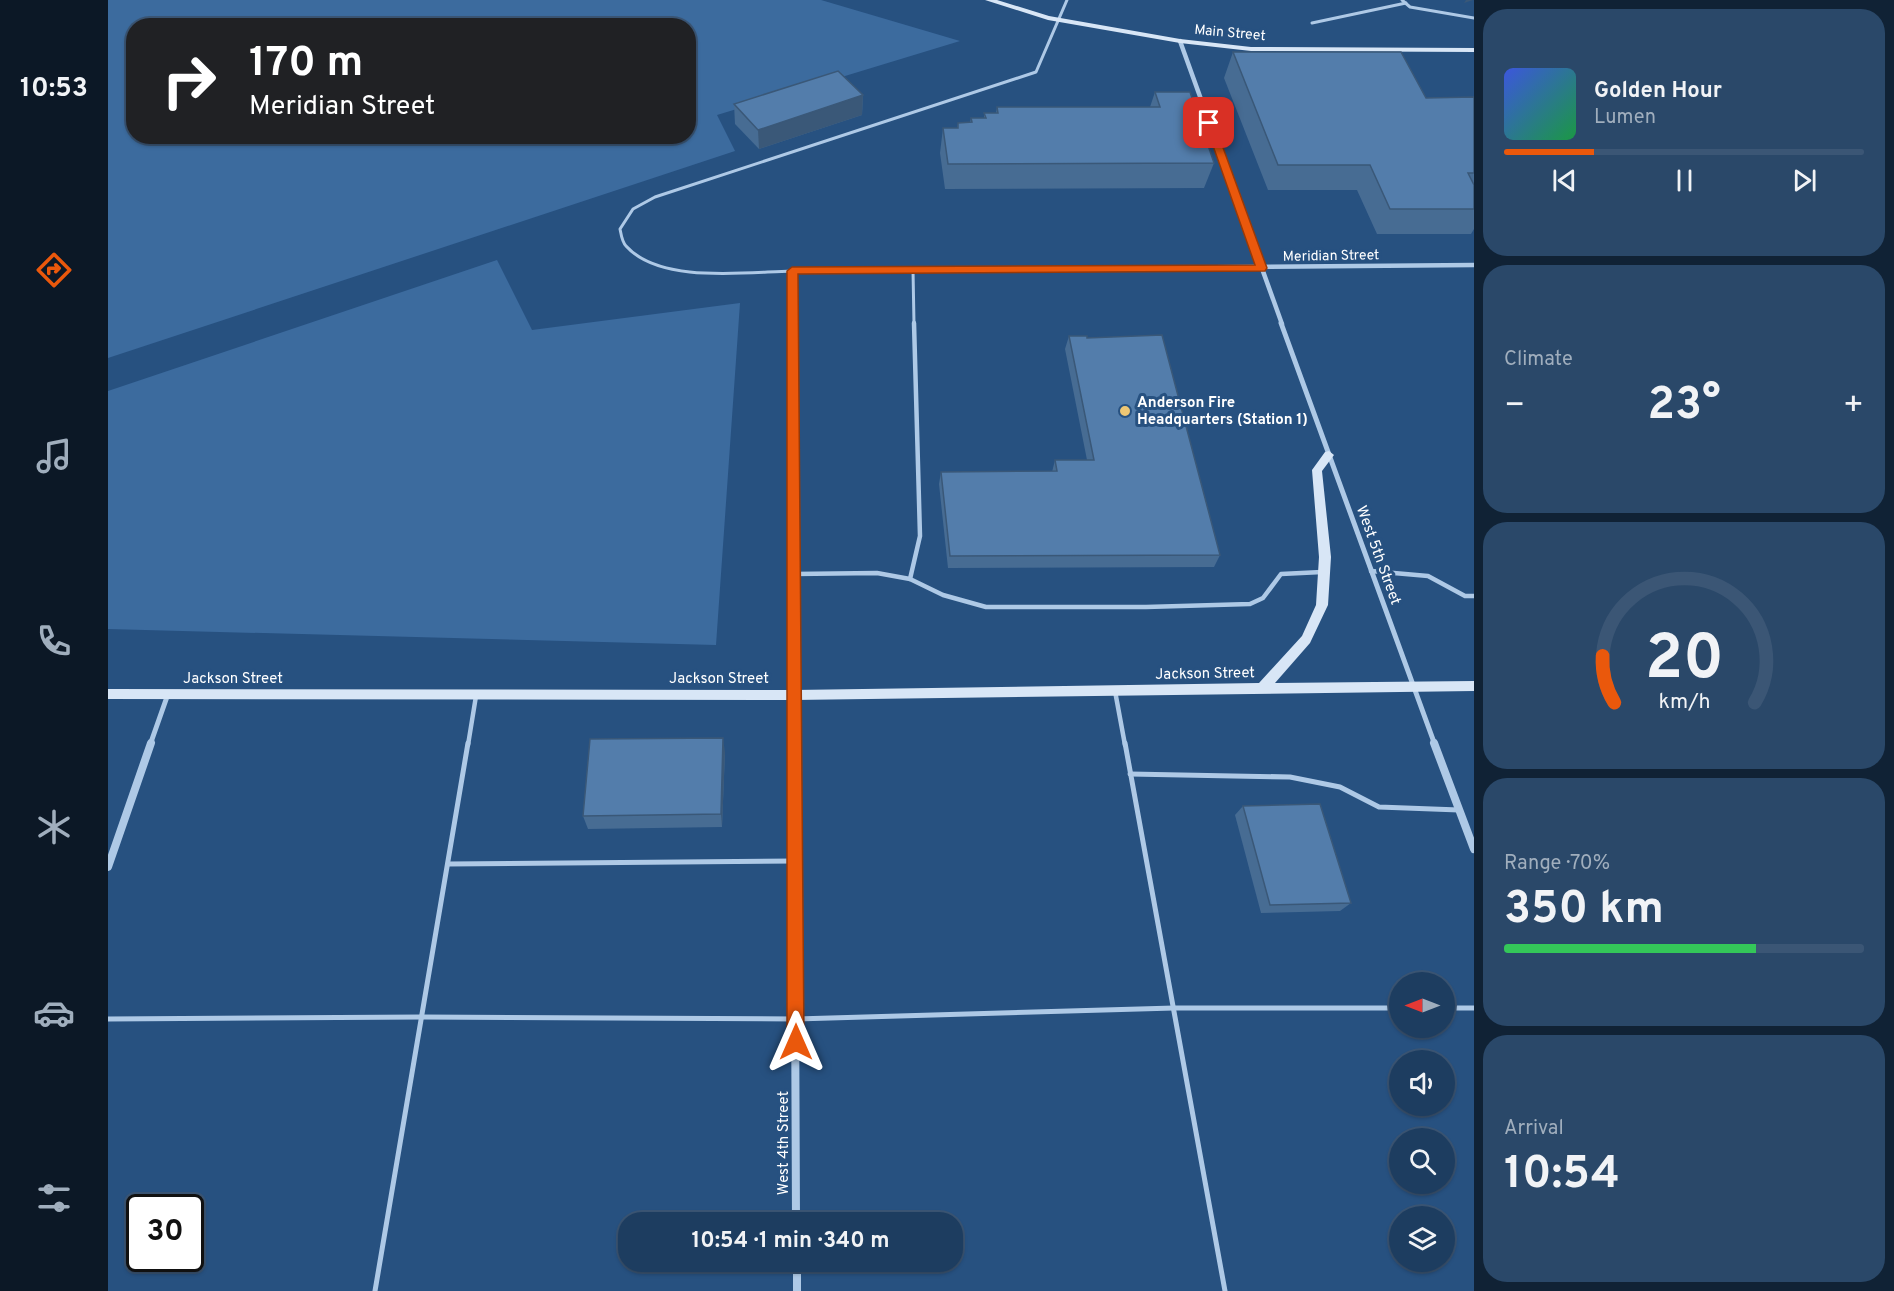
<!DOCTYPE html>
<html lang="en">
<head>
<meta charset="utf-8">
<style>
  body { margin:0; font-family:Overpass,sans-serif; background:#2a4869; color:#f1f3f6; height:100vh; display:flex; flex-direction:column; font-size:22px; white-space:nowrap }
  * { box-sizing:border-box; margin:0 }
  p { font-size:20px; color:#a0aebd }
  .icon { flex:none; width:33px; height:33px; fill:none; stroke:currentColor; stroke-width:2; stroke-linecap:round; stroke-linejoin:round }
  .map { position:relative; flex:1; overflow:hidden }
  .drawer { display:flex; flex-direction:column; gap:9px; padding:9px; background:#102235; width:420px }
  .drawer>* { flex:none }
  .banner { position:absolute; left:18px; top:18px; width:570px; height:126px; border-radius:24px; box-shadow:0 2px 4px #0004,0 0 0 2px #3b5675; background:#202124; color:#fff; overflow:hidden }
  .needle { width:39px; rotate:270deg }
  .buttons { position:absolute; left:1281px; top:972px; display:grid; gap:12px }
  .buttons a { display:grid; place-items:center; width:66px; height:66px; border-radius:50%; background:#1d3d60; box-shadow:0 2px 4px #0004,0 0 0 2px #3b5675; font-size:30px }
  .speed { position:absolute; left:18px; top:1194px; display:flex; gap:12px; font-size:30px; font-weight:700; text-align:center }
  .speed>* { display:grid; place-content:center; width:78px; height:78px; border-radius:50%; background:#1d3d60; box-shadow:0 2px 4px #0004,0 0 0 2px #3b5675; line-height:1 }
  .speed .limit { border:3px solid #111; border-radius:9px; background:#fff; color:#111 }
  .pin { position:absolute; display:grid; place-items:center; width:51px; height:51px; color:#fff; margin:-26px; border-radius:12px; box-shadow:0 3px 9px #0006 }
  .me { position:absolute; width:66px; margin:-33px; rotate:0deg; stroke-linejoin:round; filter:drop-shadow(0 0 4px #0008) }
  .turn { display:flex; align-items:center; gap:21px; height:126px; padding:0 24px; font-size:27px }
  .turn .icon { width:78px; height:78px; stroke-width:2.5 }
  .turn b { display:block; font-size:42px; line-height:51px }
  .big { font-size:45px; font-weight:700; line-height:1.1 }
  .drawer .tile { flex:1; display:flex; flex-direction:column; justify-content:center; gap:9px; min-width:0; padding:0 21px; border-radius:24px; background:#2a4869 }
  .drawer .dial { align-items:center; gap:0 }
  .dial svg { height:156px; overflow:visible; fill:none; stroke:#3b5675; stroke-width:7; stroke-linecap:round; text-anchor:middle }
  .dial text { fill:#f1f3f6; stroke:none }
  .song { display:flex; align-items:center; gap:18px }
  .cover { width:72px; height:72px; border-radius:9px; background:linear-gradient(135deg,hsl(230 70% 55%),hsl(140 70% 35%)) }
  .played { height:6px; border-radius:3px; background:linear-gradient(90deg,#ea580c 25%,#3b5675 25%) }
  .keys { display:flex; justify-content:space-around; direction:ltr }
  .heat { display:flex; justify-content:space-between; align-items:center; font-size:33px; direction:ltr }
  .charge { height:9px; border-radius:4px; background:linear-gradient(90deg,#34c759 70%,#3b5675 0) }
  .trip { position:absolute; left:510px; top:1212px; width:345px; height:60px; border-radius:24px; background:#1d3d60; box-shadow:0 2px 4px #0004,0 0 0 2px #3b5675; font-weight:700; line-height:60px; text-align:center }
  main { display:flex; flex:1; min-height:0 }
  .dock { display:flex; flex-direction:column; width:108px; justify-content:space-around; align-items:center; background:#0c1826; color:#a0aebd }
  .dock .icon { width:42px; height:42px }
  .dock .selected { color:#ea580c }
  .dock b { font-size:27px; color:#f1f3f6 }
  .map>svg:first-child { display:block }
</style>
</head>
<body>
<main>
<nav class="dock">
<b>10:53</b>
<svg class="icon selected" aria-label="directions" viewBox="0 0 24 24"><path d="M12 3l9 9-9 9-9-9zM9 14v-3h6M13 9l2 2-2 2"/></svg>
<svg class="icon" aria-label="music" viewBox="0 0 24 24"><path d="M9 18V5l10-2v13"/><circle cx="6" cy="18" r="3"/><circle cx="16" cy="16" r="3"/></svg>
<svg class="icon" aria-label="phone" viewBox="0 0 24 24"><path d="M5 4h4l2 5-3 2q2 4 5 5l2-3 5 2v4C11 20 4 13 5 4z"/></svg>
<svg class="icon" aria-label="climate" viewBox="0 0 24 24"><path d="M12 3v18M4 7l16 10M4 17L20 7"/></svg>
<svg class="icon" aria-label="car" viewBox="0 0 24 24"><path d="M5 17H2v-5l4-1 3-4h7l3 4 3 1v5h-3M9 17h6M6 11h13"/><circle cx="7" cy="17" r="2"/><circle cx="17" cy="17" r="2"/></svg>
<svg class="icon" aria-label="filters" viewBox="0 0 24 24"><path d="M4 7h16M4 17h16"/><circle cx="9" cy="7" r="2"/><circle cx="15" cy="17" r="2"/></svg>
</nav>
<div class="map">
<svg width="1366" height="1291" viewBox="0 0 1366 1291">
  <rect width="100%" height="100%" fill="#275180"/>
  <!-- green -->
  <g fill="#3c6b9e" fill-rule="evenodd">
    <path d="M 0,0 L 713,0 L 852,41 L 609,115 L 627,151 L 0,358 ZM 26,26 L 580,26 L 580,136 L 26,136 Z"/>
    <polygon points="389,260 424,330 632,303 608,645 0,629 0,391"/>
  </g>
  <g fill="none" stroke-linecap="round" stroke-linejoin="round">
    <!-- lane-far2 -->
    <g stroke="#aec9e6" stroke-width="3">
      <polyline points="1294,0 1302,7 1366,18"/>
      <polyline points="1204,23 1298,3"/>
      <polyline points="805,270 806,324"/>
      <path d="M 684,271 C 638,272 552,284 518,246 C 514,242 513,234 512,229 L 525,209 L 547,197 L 928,72 L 959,0"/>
    </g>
    <!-- lane-far1 -->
    <g stroke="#aec9e6" stroke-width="4.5">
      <polyline points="1263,571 1320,576 1357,596 1366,596"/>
      <polyline points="686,574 769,573 802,579 835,595 878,607 1038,607 1142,604 1155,598 1173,574 1214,572"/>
      <polyline points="802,579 812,536 806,323"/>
      <polyline points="1007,691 1017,745"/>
      <polyline points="360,745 368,696"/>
    </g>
    <!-- lane -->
    <g stroke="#aec9e6" stroke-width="5">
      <polyline points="1017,743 1117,1291"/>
      <polyline points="1022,774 1182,777 1232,787 1271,807 1351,810"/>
      <polyline points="340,864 687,861"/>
      <polyline points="1336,1008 1366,1008"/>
      <polyline points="0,1019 314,1017 688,1019 1066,1008 1292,1008"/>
      <polyline points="267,1291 360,743"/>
    </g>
    <!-- street-far2 -->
    <g stroke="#aec9e6" stroke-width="4.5">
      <polyline points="1072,41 1174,324"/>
      <polyline points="684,324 684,271 1366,265"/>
    </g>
    <!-- street-far1 -->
    <g stroke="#aec9e6" stroke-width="5">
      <polyline points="684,323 686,745"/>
      <polyline points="1173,323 1327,745"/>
      <polyline points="42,745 60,694"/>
    </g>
    <!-- street -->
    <g stroke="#aec9e6" stroke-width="8">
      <polyline points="686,743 688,1222"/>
      <polyline points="1326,743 1366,849"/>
      <polyline points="0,867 43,743"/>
      <polyline points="689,1262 689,1291"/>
    </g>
    <!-- secondary -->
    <g fill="#d8e6f6" fill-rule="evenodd">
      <polygon points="877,0 889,0 941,16 1072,39 1143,47 1366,48 1366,52 1143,51 1072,43 940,20"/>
      <polygon points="1221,451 1226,455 1214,471 1223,557 1220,605 1202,643 1167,683 1366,681 1366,691 686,700 0,699 0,689 686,690 1151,683 1194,636 1208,605 1211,557 1204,470 1217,452"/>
    </g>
  </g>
  <!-- wall -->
  <g fill="#476c93">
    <polygon points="1125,52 1318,98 1366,97 1366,229 1363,234 1269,234 1249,190 1160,190 1116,78"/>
    <polygon points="1047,92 1106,163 1096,188 837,189 832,153 835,128 849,128 850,123 862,122 863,118 876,118 876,113 888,113 889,107 1042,107"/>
    <polygon points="755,95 754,115 651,149 627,124 626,104"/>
    <polygon points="961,336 979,338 1112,555 1106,567 840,568 831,484 833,472 944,472 947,460 979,460 957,349"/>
    <polygon points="617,752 614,827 480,829 475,816"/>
    <polygon points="1135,806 1243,903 1232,911 1153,913 1127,815"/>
  </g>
  <!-- shaded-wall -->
  <g fill="#3a5878">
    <polygon points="1358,0 1365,0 1356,3"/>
    <polygon points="755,95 754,115 651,149 650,130"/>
    <polygon points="615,738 617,752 614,827 613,814"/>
  </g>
  <!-- building -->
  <g fill="#537dab" stroke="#3a5878" stroke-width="1.5">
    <polygon points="1125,52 1293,52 1318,98 1366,97 1366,173 1360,173 1366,185 1366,209 1282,209 1262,165 1170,165"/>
    <polygon points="730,71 755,95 650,130 626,104"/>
    <polygon points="1047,92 1082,92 1106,163 840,164 835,128 850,128 850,123 864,122 863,118 878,118 876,113 890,113 889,107 1052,107"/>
    <polygon points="1054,335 1112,555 842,556 833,472 949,471 947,460 986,460 961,336 979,336 979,338"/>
    <polygon points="615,738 613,814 475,816 482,739"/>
    <polygon points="1212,804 1243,903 1162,905 1135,806"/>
  </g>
  <!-- route -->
  <polygon fill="#ea580c" stroke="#983908" stroke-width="1.5" points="1098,121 1106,123 1159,268 1157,271 690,274 696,1042 694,1048 688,1050 682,1048 679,1042 679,271 684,267 1147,265 1097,123"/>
  <!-- markers -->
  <circle fill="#eec774" stroke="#275180" stroke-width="2" cx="1017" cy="411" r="6"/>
  <g text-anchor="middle" stroke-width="6" stroke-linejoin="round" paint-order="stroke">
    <!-- far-street labels -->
    <g font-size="14" fill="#fff" stroke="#275180">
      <text transform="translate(1122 32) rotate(5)" y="5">Main Street</text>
      <text transform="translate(1223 255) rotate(-1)" y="5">Meridian Street</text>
    </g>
    <!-- poi labels -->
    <g font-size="15" font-weight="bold" fill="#fff" stroke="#275180" text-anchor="start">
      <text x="1029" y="407">Anderson Fire<tspan x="1029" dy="17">Headquarters (Station 1)</tspan></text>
    </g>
    <!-- street labels -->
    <g font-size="15" fill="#fff" stroke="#275180">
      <text transform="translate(1271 555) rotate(70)" y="5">West 5th Street</text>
      <text transform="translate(1097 673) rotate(-1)" y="5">Jackson Street</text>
      <text x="125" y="683">Jackson Street</text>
      <text x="611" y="683">Jackson Street</text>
      <text transform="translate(675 1143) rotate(-90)" y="5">West 4th Street</text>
    </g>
  </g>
</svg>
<div class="buttons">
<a><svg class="needle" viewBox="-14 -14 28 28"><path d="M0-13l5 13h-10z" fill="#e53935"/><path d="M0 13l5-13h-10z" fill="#a0aebd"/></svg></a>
<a><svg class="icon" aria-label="sound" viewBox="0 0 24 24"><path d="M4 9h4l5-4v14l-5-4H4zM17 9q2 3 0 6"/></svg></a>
<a><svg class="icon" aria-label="search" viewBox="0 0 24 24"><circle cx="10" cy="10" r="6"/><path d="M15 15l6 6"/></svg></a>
<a><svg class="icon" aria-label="layers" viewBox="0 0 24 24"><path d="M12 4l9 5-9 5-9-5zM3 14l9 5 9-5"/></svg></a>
</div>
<div class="speed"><div class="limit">30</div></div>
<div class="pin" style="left:1101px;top:123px;background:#d93025"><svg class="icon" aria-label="arrive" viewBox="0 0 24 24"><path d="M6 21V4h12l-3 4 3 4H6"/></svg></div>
<svg class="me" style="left:688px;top:1042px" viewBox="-20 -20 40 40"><path d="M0-17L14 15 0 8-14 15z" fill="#ea580c" stroke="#fff" stroke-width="4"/></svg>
<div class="trip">10:54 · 1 min · 340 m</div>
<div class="banner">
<div class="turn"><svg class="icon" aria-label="right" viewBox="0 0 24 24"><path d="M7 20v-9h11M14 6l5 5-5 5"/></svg><div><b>170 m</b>Meridian Street</div></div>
</div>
</div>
<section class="drawer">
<div class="tile">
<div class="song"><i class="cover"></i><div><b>Golden Hour</b><p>Lumen</p></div></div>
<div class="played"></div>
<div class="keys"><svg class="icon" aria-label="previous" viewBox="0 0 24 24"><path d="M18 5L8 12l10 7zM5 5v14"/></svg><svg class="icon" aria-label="pause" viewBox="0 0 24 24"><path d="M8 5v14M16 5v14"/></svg><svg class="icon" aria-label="next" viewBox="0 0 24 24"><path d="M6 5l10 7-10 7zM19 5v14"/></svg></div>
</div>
<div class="tile"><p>Climate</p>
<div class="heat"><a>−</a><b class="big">23°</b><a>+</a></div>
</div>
<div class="tile dial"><svg viewBox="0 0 100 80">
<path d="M14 69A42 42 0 1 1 86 69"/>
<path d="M14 69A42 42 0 0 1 8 45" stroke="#ea580c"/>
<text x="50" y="56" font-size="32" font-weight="700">20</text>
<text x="50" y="72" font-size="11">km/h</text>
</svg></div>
<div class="tile"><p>Range · 70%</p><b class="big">350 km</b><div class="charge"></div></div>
<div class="tile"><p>Arrival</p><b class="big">10:54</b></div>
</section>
</main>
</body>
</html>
